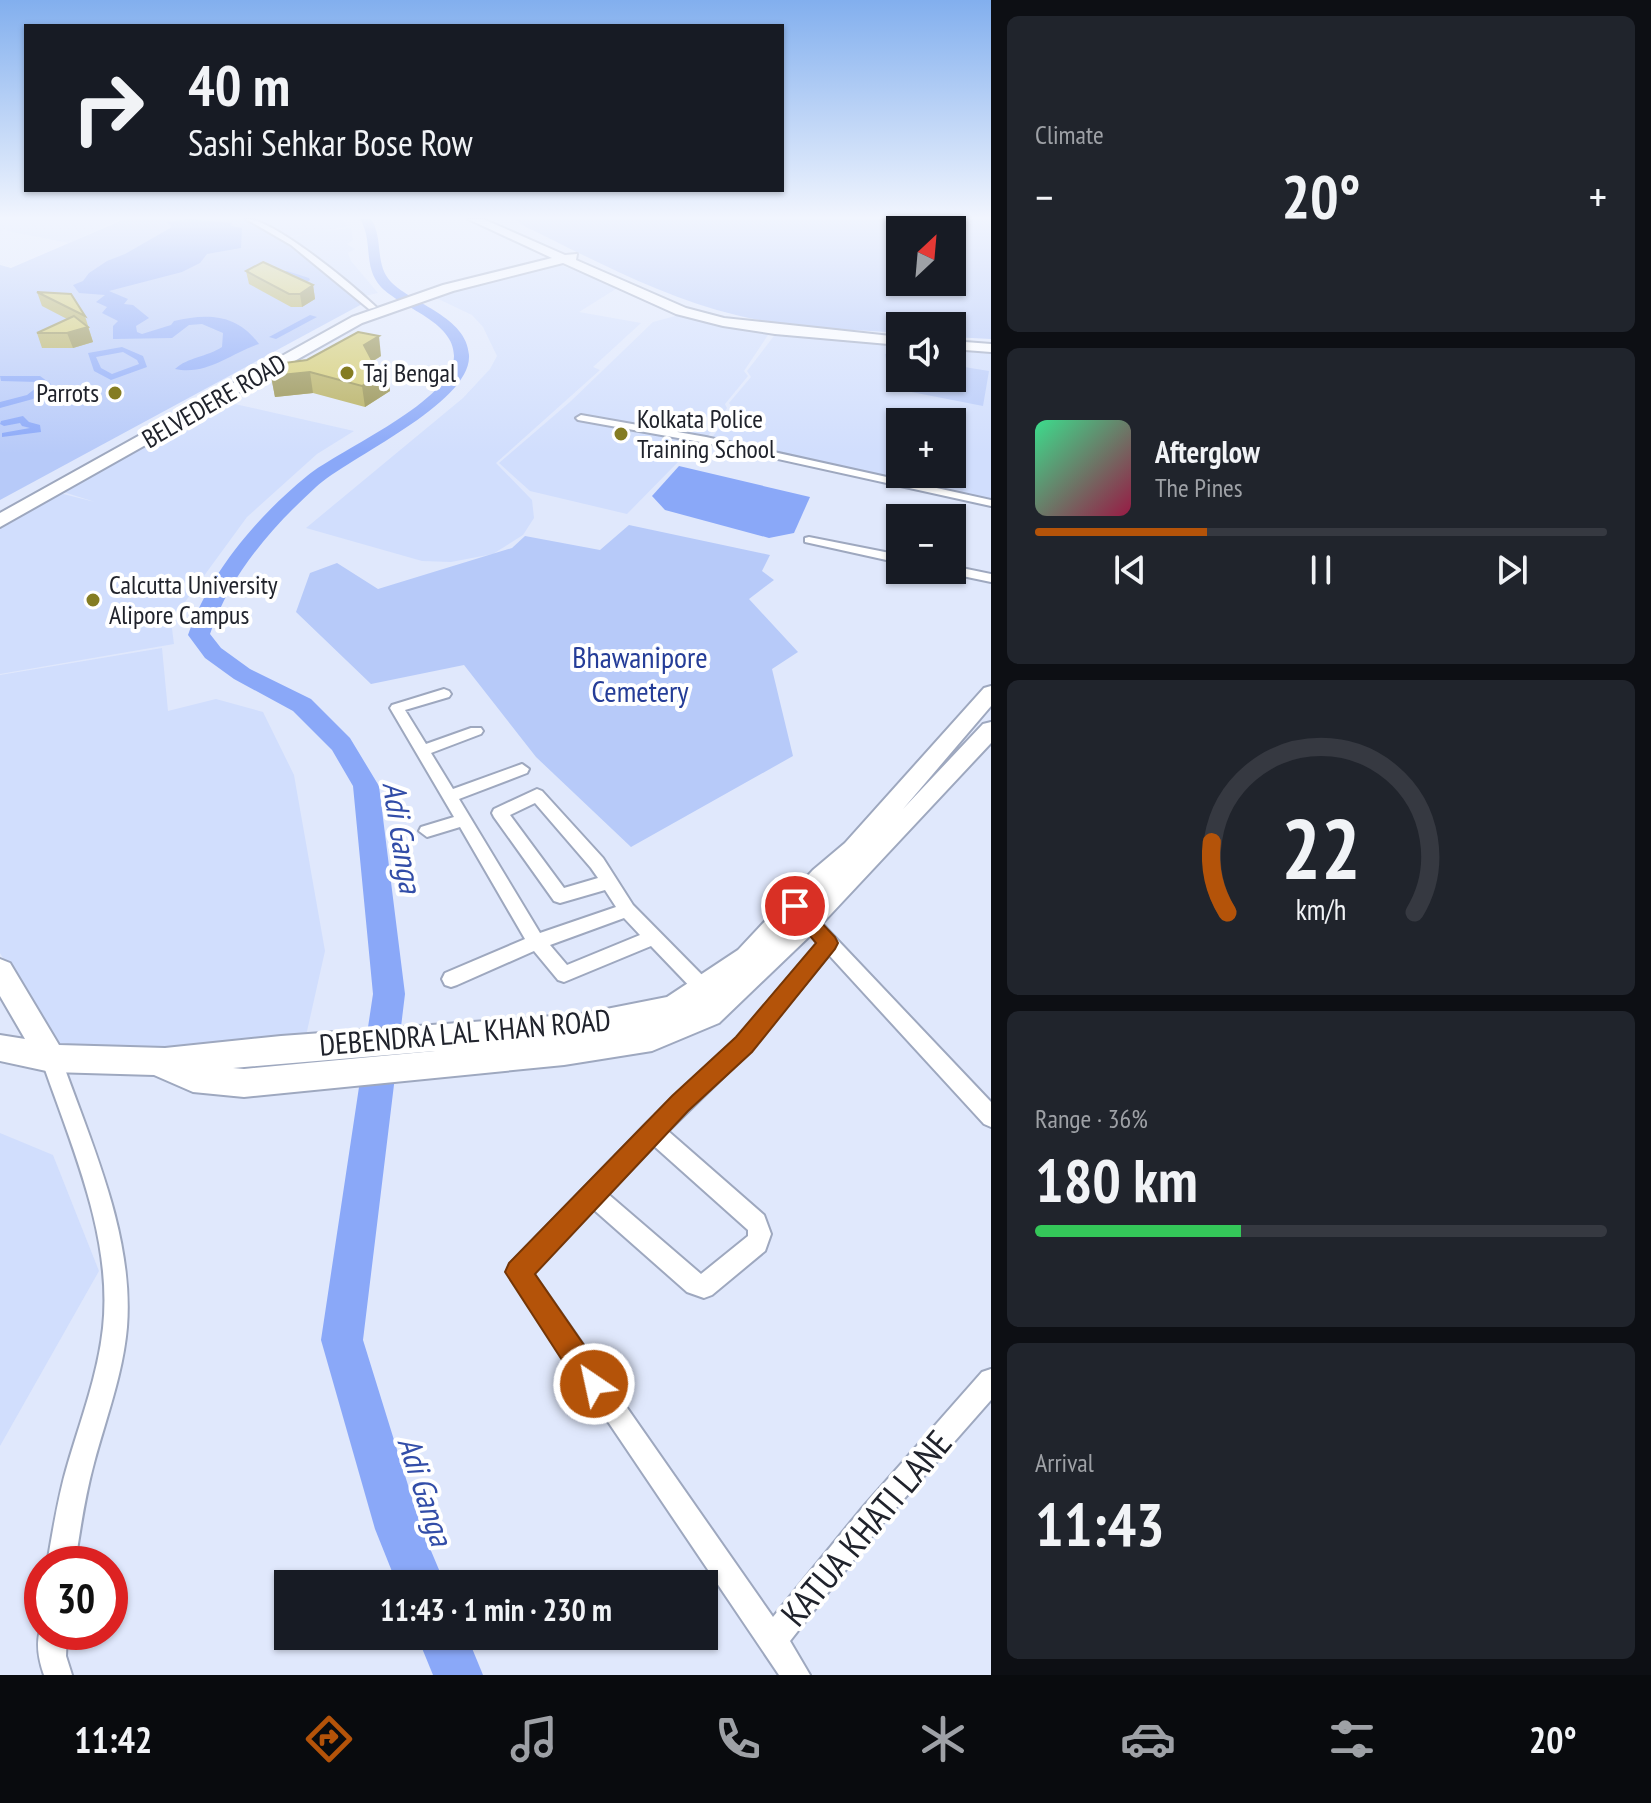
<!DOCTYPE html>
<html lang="en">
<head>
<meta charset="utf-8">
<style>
  body { margin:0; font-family:"PT Sans Narrow",sans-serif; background:#20242c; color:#f1f3f6; height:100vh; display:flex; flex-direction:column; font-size:30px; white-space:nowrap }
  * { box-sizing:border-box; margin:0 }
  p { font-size:26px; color:#9ea1a6 }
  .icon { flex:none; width:44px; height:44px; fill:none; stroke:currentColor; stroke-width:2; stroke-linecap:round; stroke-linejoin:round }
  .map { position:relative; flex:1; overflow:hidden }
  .side { display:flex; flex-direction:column; gap:16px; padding:16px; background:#0d0f14; width:660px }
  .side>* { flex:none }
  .banner { position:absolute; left:24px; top:24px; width:760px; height:168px; border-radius:0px; box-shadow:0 2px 6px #0004; background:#171b24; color:#f1f3f6; overflow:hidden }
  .needle { width:52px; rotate:26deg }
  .buttons { position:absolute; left:886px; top:216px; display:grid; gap:16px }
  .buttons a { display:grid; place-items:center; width:80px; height:80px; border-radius:0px; background:#171b24; box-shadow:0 2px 6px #0004; font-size:40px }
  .speed { position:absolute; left:24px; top:1546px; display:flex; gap:16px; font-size:40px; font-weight:700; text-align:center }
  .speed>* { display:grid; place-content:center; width:104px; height:104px; border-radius:50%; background:#171b24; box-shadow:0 2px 6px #0004; line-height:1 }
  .speed .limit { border:12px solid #d22; background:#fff; color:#111 }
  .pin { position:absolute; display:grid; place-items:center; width:68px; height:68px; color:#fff; margin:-34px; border:4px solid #fff; border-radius:50%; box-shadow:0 2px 8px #0007 }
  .me { position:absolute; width:88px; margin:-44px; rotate:326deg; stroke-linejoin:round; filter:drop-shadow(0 0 6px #0008) }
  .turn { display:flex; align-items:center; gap:28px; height:168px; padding:0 32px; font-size:36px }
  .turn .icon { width:104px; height:104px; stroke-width:2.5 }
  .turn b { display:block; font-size:56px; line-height:68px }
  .big { font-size:60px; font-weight:800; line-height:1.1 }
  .side .card { flex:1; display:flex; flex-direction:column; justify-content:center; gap:12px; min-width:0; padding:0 28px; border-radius:12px; background:#20242c }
  .side .dial { align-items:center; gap:0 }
  .dial svg { height:208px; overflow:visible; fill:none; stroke:#363941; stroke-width:7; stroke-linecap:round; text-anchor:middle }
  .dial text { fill:#f1f3f6; stroke:none }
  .song { display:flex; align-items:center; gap:24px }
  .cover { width:96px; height:96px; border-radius:12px; background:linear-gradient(135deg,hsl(150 70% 55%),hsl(340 70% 35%)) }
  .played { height:8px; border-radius:4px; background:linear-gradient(90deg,#b45309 30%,#363941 30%) }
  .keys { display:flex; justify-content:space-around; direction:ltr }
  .heat { display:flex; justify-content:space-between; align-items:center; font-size:44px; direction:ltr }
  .charge { height:12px; border-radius:6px; background:linear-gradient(90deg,#34c759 36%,#363941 0) }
  .trip { position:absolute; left:274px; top:1570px; width:444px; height:80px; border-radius:0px; background:#171b24; box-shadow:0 2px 6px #0004; font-weight:800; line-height:80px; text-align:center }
  .tab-bar { display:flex; height:128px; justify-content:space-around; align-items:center; background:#090b0e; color:#9ea1a6 }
  .tab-bar .icon { width:56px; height:56px }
  .tab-bar .active { color:#b45309 }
  .tab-bar b { font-size:36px; color:#f1f3f6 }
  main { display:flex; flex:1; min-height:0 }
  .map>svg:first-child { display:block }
</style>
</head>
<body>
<main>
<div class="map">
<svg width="991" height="1675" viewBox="0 0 991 1675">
  <rect width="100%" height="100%" fill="#e0e8fc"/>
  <!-- built -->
  <g fill="#d1defd" fill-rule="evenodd">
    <polygon points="0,219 121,219 69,243 7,231 6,228 0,232"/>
    <polygon points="250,219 340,219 350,226 323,231 351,228 353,240 347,244 355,249 348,253 351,261 378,293 365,296 288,238 317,232 287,237"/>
    <polygon points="558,264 619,287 579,312 641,323 593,367 600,370 496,463 532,500 534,518 523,535 493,554 451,562 422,561 306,528 463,398 490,369 497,356 483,327 472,315 430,295"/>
    <polygon points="679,315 770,332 744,371 748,376 725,404 727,408 692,460 678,462 627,514 530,491 499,463 571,401 653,322"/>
    <path d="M 777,332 L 900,343 L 900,378 L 952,378 L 952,348 L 991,351 L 991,502 L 711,439 L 733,409 L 729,403 L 751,377 L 747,371 ZM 900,422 L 952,422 L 952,474 L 900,474 Z"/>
    <polygon points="217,400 354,431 317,454 247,517 171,621 174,644 0,674 0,519 55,492 95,502 57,490"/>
    <polygon points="162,648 168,711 216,699 263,712 294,775 325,951 301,1058 57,1051 0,953 0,675"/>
    <polygon points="0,1133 53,1155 99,1271 0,1446"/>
  </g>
  <!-- green -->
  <g fill="#b7caf9" fill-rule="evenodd">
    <polygon points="125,219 247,219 272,233 364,303 0,500 0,265 11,268"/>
    <path d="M 516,219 L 991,219 L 991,339 L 952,337 L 952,326 L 900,326 L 900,333 C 846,329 788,328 736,315 C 661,297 590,258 522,225 ZM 900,230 L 952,230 L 952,282 L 900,282 Z"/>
    <polygon points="885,354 900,356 900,378 952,378 952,365 989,371 983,406 891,388"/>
    <polygon points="629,525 770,555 762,571 774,580 749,599 798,652 772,669 793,756 631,847 536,757 464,665 371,684 296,612 310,573 337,563 378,589 512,548 525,536 600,550"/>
  </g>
  <!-- water -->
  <g fill="#8aa8f8">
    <path d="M 189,219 L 232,223 L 231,226 L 242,228 L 241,248 L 207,254 L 200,263 L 182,272 L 109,291 L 128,299 L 124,304 L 133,305 L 149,318 L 136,326 L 137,332 L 142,334 L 171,325 L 174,321 C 208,313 237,314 259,344 C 231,353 207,376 175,369 C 188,357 207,357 222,347 L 223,333 L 202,324 L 189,325 L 172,338 L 113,339 L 113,326 L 118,321 L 102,313 L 107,307 L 96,302 L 105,295 L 79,293 L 73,285 L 83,281 L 89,273 L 107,261 L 125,254 L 172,227 L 167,222 Z"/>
    <polygon points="679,466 810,497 794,533 769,538 665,510 652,496"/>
  </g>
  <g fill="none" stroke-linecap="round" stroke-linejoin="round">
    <!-- canal -->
    <g fill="#8aa8f8" fill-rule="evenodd">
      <polygon points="287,271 309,278 310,280 297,288 293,286 300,280 286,275 271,278 267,276"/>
      <polygon points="310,315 317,317 276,339 269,337"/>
      <path d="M 122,347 L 143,356 L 147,367 L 111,380 L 94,371 L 88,353 ZM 123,352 L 137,360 L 139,364 L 112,374 L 101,368 L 96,357 Z"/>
      <polygon points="0,376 40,376 51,384 33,399 0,408 0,402 27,395 41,384 38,382 1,381"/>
      <polygon points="23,416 29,422 40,425 41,432 2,437 2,433 30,428 22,426 20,423 4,426 0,424 1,421"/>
    </g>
    <!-- river -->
    <g fill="#8aa8f8" fill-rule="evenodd">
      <path d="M 360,219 L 371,219 C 384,239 374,264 391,282 C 413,304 467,317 469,355 C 472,403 349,457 316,487 C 270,529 230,575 210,634 L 221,648 L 250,669 L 311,699 L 350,738 L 379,786 L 405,994 L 363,1340 L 421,1527 L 445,1584 L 397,1584 L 375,1529 L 321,1340 L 373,994 L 353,786 L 332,750 L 293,711 L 234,679 L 205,658 L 188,635 C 210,572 256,518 307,476 C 340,449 454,401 454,356 C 454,321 401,308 381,287 C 362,266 374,242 360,219 Z"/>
      <polygon points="417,1636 467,1636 483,1675 433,1675"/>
    </g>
    <defs>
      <g id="minor">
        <path d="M 246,219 C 274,219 354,286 376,307 L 369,309 L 291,245 Z"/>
        <polygon points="581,415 706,437 991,500 991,506 706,443 578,420 576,418"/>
        <polygon points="809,537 900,555 900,563 805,542 805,538"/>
        <polygon points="952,566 991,574 991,582 948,573 946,570 952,570"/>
        <path d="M 444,689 L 449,691 L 451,694 L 449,697 L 405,710 L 426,744 L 471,728 L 481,728 L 483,731 L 481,734 L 431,753 L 453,789 L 522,764 L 529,769 L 527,773 L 459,799 L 540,933 L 616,907 L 605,890 L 560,903 L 554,901 L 494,817 L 492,813 L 494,809 L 537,789 L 542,791 L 603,858 L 633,905 L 709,982 L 712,988 L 709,994 L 703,996 L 697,994 L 651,946 L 564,982 L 558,980 L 534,951 L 457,985 L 451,987 L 445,985 L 442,979 L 445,973 L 525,939 L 460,827 L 427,837 L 419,831 L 421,827 L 454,817 L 390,708 L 392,705 ZM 535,803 L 591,868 L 598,878 L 564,888 L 510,815 ZM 624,918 L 640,935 L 567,965 L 550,945 Z"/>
        <path d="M 804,909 L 810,911 L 991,1102 L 991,1127 L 984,1124 L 829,955 L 751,1050 L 668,1131 L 764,1215 L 771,1234 L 765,1251 L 712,1295 L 704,1298 L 687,1292 L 593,1209 L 533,1273 L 773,1617 L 863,1507 L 982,1372 L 991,1369 L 991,1400 L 881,1525 L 790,1641 L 810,1675 L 779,1675 L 507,1272 L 510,1264 L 646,1124 L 737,1038 L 818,943 L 795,916 L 798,911 ZM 654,1146 L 748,1230 L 748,1236 L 701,1274 L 608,1194 Z"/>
        <path d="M 51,1049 L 58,1052 L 61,1058 C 91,1143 134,1235 127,1327 C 123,1374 106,1418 94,1463 C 85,1496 80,1530 75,1564 L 47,1564 C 53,1530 58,1496 68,1463 C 81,1419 98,1374 103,1328 C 113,1236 70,1143 41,1058 L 44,1052 Z"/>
        <path d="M 42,1624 L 42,1632 L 67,1632 L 66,1656 L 72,1675 L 44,1675 C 38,1658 35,1641 42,1624 Z"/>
      </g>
      <path id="secondary" d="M 991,686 L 991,706 L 903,809 L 983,724 L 991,722 L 991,743 L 817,929 L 719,1023 L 652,1051 L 564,1065 L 244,1097 L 193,1092 L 154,1075 L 51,1072 L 0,1061 L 0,1035 L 25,1039 L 0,996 L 0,959 L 10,963 L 59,1045 L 165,1048 L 281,1036 L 581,1014 L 667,997 L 738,950 L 813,870 L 845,843 L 984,688 ZM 435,1051 L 244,1069 L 233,1068 Z"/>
      <g id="trunk">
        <polygon points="468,219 483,219 565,255 577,254 576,260 686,308 724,318 900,337 900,345 775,334 723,326 676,314 563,263 453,291 362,323 0,527 0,513 352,317 443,285 552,258"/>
        <polygon points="952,341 991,344 991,352 952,349"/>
      </g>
    </defs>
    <!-- minor casing -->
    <use href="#minor" stroke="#9ea8bf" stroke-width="4"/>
    <!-- secondary casing -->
    <use href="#secondary" stroke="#9ea8bf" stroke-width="4"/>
    <!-- trunk casing -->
    <use href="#trunk" stroke="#9ea8bf" stroke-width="4"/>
    <!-- minor -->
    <use href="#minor" fill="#fff" fill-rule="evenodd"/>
    <!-- secondary -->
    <use href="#secondary" fill="#fff" fill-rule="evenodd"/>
    <!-- trunk -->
    <use href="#trunk" fill="#fff" fill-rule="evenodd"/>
  </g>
  <!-- wall -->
  <g fill="#b7af5b">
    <polygon points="246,271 313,285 315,299 302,307 291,307 249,284"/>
    <polygon points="37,292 85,316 93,342 73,348 42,348 37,333 67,319 42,306"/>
    <polygon points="381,356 372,362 390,391 365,407 313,393 275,397 269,365"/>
  </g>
  <!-- shaded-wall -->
  <g fill="#958f4a">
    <polygon points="313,285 315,299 302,307 300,294"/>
    <polygon points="88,327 93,342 73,348 67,333"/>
    <polygon points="379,336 381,356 366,365 364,345"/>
    <polygon points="388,370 390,391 365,407 362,386"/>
    <polygon points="310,372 313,393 275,397 271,376"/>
  </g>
  <!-- building -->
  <g fill="#d5cc6a" stroke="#958f4a" stroke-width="2">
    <polygon points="263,262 313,285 300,294 289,294 246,271"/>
    <polygon points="37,292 71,294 85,316"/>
    <polygon points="74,316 88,327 67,333 37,333"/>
    <polygon points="358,332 379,336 364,345 375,366 388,370 362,386 310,372 271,376 269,365 307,360"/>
  </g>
  <!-- sky -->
  <linearGradient id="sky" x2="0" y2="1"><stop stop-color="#82afee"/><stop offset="0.48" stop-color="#f1f5fe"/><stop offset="1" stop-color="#f1f5fe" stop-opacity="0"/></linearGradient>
  <rect width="991" height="454" fill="url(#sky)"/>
  <!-- route -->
  <polygon fill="#b45309" stroke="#753606" stroke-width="2" points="795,898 801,901 835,937 838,943 835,949 752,1052 688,1111 535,1274 604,1374 608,1384 604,1394 594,1398 584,1394 505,1272 509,1263 672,1096 736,1037 816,943 785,906 788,901"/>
  <!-- markers -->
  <g fill="#847c22" stroke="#fff" stroke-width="3">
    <circle cx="347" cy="373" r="8"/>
    <circle cx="115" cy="393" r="8"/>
    <circle cx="621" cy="434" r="8"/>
    <circle cx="93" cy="600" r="8"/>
  </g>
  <g text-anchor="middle" stroke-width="8" stroke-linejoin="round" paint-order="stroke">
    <!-- far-poi labels -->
    <g font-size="26" fill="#20232c" stroke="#fff" text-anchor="start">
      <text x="363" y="382">Taj Bengal</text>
      <text x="99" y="402" text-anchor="end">Parrots</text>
      <text x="637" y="428">Kolkata Police<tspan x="637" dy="30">Training School</tspan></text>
      <text x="109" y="594">Calcutta University<tspan x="109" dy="30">Alipore Campus</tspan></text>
    </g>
    <!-- far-street labels -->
    <g font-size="26" fill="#20232c" stroke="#fff">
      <text transform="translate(214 401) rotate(-30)" y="9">BELVEDERE ROAD</text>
    </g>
    <!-- park labels -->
    <g font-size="30" fill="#253d98" stroke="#fff">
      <text x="640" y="668">Bhawanipore<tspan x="640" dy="34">Cemetery</tspan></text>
    </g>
    <!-- street labels -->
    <g font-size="30" fill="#20232c" stroke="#fff">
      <text transform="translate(465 1033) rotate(-5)" y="10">DEBENDRA LAL KHAN ROAD</text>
    </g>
    <!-- water labels -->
    <g font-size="32" font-style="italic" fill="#324da8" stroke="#fff">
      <text transform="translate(402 837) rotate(81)" y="11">Adi Ganga</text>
      <text transform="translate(425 1491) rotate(72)" y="11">Adi Ganga</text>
    </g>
    <!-- near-street labels -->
    <g font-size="36" fill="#20232c" stroke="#fff">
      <text transform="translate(866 1528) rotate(-50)" y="13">KATUA KHATI LANE</text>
    </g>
  </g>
</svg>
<div class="buttons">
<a><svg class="needle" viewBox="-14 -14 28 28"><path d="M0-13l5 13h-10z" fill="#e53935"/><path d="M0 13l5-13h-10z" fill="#9ea1a6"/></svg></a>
<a><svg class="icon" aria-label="sound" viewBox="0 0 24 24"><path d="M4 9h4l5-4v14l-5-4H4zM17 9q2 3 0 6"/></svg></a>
<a>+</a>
<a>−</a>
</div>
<div class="speed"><div class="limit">30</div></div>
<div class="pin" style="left:795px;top:906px;background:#d93025"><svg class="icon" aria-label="arrive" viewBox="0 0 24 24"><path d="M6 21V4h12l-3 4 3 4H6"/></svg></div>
<svg class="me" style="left:594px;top:1384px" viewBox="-20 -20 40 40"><circle r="17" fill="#b45309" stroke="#fff" stroke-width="3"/><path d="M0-11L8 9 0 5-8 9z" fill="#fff"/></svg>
<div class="trip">11:43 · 1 min · 230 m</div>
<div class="banner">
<div class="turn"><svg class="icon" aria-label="right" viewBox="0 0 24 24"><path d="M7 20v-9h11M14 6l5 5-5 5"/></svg><div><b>40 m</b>Sashi Sehkar Bose Row</div></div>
</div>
</div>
<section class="side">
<div class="card"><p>Climate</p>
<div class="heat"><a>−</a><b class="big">20°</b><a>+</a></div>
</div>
<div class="card">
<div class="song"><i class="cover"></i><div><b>Afterglow</b><p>The Pines</p></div></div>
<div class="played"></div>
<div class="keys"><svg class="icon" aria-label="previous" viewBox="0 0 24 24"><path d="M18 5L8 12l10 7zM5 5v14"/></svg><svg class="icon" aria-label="pause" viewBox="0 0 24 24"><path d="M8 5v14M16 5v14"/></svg><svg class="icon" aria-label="next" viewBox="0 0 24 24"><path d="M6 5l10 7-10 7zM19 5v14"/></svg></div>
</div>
<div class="card dial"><svg viewBox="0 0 100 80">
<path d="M14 69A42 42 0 1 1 86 69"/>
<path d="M14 69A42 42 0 0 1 8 42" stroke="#b45309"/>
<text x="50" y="56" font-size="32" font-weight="700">22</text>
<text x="50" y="72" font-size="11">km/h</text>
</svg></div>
<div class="card"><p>Range · 36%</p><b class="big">180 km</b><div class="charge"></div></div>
<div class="card"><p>Arrival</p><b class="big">11:43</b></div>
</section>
</main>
<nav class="tab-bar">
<b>11:42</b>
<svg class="icon active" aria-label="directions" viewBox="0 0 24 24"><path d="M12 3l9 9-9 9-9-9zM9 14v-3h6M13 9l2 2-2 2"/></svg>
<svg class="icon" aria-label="music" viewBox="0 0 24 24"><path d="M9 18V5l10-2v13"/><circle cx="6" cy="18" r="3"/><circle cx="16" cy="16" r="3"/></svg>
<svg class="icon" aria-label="phone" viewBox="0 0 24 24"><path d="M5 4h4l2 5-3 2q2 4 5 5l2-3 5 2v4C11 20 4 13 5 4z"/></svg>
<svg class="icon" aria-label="climate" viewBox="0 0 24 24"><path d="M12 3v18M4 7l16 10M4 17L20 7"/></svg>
<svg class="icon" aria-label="car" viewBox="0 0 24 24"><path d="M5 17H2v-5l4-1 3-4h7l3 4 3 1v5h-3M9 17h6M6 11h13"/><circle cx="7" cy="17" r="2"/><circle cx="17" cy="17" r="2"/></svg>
<svg class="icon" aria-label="filters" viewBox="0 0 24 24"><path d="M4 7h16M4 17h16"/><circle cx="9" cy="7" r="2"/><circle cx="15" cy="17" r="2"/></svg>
<b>20°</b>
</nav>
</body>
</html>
